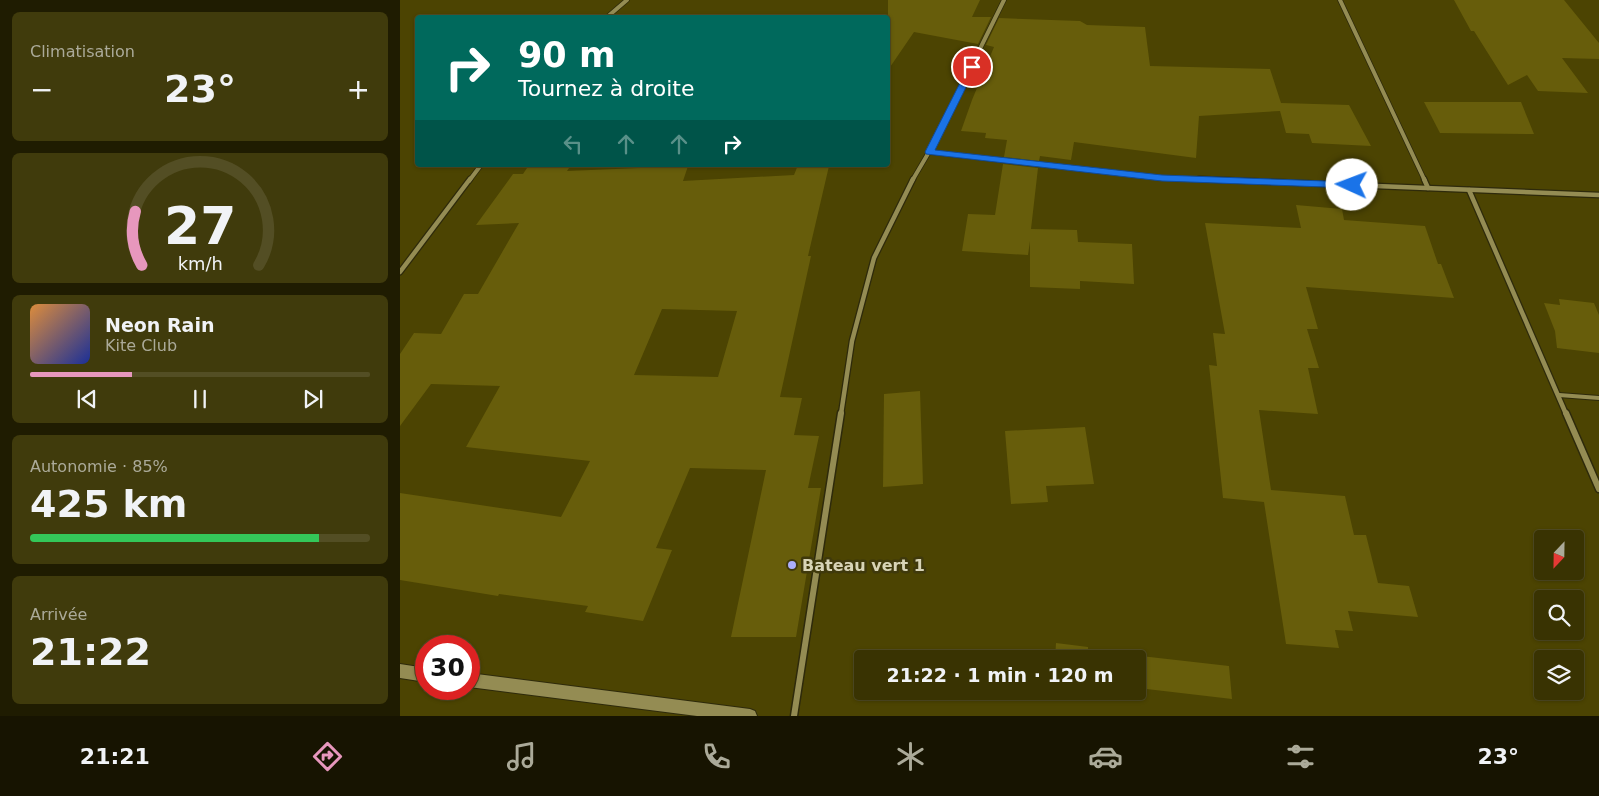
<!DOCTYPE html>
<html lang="fr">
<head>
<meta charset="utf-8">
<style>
  body { margin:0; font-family:"DejaVu Sans",sans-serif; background:#403b0c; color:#f1f3f6; height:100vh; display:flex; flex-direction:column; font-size:19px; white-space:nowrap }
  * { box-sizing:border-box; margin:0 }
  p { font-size:16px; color:#abaa99 }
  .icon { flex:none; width:28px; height:28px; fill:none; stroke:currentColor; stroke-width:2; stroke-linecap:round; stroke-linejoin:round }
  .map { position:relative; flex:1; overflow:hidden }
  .panel { display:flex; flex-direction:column; gap:12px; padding:12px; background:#1f1c01; width:400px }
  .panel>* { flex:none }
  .guide { position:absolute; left:15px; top:15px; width:475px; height:152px; border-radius:5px; box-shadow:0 1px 4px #0004,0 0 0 1px #534e24; background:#00695c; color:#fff; overflow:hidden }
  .needle { width:32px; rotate:202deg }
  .buttons { position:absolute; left:1134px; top:530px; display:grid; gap:10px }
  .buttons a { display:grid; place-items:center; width:50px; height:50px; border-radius:5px; background:#393302; box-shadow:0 1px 4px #0004,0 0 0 1px #534e24; font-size:25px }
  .speed { position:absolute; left:15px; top:635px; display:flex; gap:10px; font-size:25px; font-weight:700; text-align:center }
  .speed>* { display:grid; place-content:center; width:65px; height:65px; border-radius:50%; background:#393302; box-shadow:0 1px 4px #0004,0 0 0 1px #534e24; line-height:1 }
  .speed .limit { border:8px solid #d22; background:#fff; color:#111 }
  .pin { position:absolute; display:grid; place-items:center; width:42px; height:42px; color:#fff; margin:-21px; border:2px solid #fff; border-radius:50%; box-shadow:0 1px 5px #0007 }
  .me { position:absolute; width:55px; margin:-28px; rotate:272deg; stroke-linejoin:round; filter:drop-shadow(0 0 4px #0008) }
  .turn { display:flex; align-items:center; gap:18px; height:105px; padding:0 20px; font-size:22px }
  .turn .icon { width:65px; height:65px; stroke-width:2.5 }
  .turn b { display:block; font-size:35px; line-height:42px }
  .lanes { display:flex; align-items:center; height:48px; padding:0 20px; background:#0003; justify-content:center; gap:25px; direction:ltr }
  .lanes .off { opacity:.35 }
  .big { font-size:38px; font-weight:700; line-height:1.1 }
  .panel .card { flex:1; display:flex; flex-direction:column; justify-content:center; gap:8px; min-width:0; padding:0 18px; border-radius:8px; background:#403b0c }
  .panel .dial { align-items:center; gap:0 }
  .dial svg { height:130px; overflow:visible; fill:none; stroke:#534e24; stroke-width:7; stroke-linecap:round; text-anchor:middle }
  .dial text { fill:#f1f3f6; stroke:none }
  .song { display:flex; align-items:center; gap:15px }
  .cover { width:60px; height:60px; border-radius:8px; background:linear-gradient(135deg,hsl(30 70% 55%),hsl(230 70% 35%)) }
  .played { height:5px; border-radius:2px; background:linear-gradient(90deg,#e797bd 30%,#534e24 30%) }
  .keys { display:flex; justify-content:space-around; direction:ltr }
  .heat { display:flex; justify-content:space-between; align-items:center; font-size:28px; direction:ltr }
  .charge { height:8px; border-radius:4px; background:linear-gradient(90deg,#34c759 85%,#534e24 0) }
  .trip { position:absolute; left:454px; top:650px; width:292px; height:50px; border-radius:5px; background:#393302; box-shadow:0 1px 4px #0004,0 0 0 1px #534e24; font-weight:700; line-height:50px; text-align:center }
  .dock { display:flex; height:80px; justify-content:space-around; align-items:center; background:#171401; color:#abaa99 }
  .dock .icon { width:35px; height:35px }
  .dock .on { color:#e797bd }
  .dock b { font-size:22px; color:#f1f3f6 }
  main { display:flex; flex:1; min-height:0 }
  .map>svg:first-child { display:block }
</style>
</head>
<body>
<main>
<section class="panel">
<div class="card"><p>Climatisation</p>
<div class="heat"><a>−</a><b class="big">23°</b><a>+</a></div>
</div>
<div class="card dial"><svg viewBox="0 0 100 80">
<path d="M14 69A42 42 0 1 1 86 69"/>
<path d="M14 69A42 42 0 0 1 10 36" stroke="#e797bd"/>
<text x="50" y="56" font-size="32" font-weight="700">27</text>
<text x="50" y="72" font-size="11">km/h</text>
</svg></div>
<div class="card">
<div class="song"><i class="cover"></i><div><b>Neon Rain</b><p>Kite Club</p></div></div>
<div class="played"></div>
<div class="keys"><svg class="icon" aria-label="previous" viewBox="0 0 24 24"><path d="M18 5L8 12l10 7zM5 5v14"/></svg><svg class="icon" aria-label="pause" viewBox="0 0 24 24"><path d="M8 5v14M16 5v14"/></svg><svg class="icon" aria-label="next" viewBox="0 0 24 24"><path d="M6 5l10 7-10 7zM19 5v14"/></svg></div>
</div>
<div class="card"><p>Autonomie · 85%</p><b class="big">425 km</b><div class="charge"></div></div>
<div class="card"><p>Arrivée</p><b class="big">21:22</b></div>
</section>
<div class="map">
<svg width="1199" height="716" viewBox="0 0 1199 716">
  <rect width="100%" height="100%" fill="#4c4402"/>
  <!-- building -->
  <g fill="#675d0b" fill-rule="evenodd">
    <polygon points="488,0 580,0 572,17 591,17 578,44 514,32 488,70"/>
    <polygon points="1054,0 1164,0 1199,43 1199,59 1162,58 1188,93 1138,91 1127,75 1108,85 1074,31 1071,31"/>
    <polygon points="599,18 680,21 687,25 745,27 750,66 870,69 881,103 949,105 971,146 912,143 909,134 886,133 880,111 799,116 796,158 674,142 671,160 640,156 639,161 604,157 607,140 585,138 586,133 561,131 572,100 594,47 586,45"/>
    <polygon points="1024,102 1121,102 1134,134 1040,133"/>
    <polygon points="603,164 638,168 631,229 677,230 678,242 732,244 734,284 680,281 680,289 630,287 630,241 628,255 562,251 568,214 595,215"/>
    <path d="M 129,165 L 171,165 L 167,171 L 288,166 L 283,181 L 394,175 L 398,165 L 429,166 L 408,256 L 411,256 L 380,397 L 402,398 L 394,435 L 419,436 L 408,488 L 421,488 L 396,637 L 331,637 L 366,470 L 290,468 L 256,548 L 272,550 L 243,621 L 185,612 L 188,606 L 99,594 L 98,596 L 0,580 L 0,493 L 161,517 L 190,461 L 66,447 L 100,386 L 31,384 L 0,426 L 0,354 L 14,333 L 41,334 L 64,294 L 78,294 L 119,223 L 76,225 L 113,174 L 123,174 ZM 262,309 L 337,311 L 318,377 L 234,375 Z"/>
    <polygon points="896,205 942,209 944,220 1025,226 1038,264 1041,264 1054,298 906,287 918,329 907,329 919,368 908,368 918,414 859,410 871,490 945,496 954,535 966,535 978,583 1009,586 1018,617 948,611 953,631 935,630 939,648 886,644 864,502 823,498 809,365 817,366 813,333 825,334 805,223 901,228"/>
    <polygon points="1159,299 1194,303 1199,315 1199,353 1157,348 1155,331 1144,303 1160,305"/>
    <polygon points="520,391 523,484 483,487 484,394"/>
    <polygon points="685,427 694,484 646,486 648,502 611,504 605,431"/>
    <polygon points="656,643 688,647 688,650 829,666 832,699 738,688 738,659 655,659"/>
  </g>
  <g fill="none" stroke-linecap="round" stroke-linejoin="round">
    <defs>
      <polyline id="service" points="1159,395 1199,398"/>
      <g id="minor-far2">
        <polyline points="940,0 1025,181"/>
        <polyline points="206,18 227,0"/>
        <polyline points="529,152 762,178 831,181"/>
        <polyline points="69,181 81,165"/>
        <polyline points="512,181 529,152 604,0"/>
      </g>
      <g id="minor-far1">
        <polyline points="799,179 1199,195"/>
        <polyline points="1024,179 1028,188"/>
        <polyline points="1069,190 1166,414"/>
        <polyline points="0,272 70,179"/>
        <polyline points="441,414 452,341 474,258 513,179"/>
      </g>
      <g id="minor">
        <polyline points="1166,413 1199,489"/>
        <polyline points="394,716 441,413"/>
      </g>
      <g id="secondary">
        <polygon points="0,664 26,668 26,682 0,678"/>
        <polygon points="69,673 350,709 355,711 357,716 297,716 69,687"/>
      </g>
    </defs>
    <!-- service casing -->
    <use href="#service" stroke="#2e2a0b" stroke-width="6"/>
    <!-- minor-far2 casing -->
    <use href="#minor-far2" stroke="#2e2a0b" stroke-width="5.5"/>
    <!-- minor-far1 casing -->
    <use href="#minor-far1" stroke="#2e2a0b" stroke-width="7"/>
    <!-- minor casing -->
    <use href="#minor" stroke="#2e2a0b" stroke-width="9"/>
    <!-- secondary casing -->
    <use href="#secondary" stroke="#2e2a0b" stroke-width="2"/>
    <!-- service -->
    <use href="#service" stroke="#948c53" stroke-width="4"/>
    <!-- minor-far2 -->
    <use href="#minor-far2" stroke="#948c53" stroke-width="4"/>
    <!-- minor-far1 -->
    <use href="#minor-far1" stroke="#948c53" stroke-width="4.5"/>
    <!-- minor -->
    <use href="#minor" stroke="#948c53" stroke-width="6"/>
    <!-- secondary -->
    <use href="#secondary" fill="#948c53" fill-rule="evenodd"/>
  </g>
  <!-- route -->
  <polygon fill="#1a73e8" stroke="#114b97" points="569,65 576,67 535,150 762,175 952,182 956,185 952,188 762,181 526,154 525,152"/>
  <!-- markers -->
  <circle fill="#acaffb" stroke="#3f390c" stroke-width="2" cx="392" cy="565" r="5"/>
  <g text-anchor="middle" stroke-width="5" stroke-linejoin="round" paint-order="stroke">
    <!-- near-poi labels -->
    <g font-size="16" font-weight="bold" fill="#d8d4b7" stroke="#3f390c" text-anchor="start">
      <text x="402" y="571">Bateau vert 1</text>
    </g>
  </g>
</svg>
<div class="buttons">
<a><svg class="needle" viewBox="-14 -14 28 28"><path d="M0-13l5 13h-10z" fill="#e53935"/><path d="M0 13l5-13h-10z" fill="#abaa99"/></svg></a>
<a><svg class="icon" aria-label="search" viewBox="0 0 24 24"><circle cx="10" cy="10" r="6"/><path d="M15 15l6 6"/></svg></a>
<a><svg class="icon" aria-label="layers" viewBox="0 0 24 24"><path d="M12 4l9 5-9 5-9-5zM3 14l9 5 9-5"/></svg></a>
</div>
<div class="speed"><div class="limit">30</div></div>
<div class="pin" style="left:572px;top:67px;background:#d93025"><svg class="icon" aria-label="arrive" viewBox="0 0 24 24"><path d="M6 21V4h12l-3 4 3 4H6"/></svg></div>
<svg class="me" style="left:952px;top:185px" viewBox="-20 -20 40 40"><circle r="19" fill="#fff"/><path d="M0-13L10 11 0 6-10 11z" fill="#1a73e8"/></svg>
<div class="trip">21:22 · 1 min · 120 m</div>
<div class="guide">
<div class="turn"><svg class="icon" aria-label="right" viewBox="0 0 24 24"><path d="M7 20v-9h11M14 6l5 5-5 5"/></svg><div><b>90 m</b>Tournez à droite</div></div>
<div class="lanes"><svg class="icon off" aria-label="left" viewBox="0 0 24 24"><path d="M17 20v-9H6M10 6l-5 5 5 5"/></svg><svg class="icon off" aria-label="ahead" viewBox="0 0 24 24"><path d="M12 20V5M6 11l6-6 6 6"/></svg><svg class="icon off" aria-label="ahead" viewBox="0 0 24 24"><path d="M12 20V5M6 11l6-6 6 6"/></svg><svg class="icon" aria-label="right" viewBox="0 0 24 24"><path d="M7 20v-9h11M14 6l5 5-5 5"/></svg></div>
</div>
</div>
</main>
<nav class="dock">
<b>21:21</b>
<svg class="icon on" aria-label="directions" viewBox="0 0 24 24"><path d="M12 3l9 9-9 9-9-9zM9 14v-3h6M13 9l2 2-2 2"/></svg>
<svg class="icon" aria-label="music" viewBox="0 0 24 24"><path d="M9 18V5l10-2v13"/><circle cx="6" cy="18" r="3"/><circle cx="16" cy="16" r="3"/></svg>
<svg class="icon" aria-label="phone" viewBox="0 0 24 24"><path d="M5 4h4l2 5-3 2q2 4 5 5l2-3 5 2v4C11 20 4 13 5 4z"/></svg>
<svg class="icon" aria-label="climate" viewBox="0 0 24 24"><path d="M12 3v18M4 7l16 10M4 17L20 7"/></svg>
<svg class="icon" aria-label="car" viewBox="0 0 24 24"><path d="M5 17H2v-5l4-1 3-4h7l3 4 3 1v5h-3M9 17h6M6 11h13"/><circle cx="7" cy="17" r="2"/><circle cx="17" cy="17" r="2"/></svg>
<svg class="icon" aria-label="filters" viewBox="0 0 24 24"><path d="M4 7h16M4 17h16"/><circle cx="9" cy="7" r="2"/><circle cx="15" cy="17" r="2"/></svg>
<b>23°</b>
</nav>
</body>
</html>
